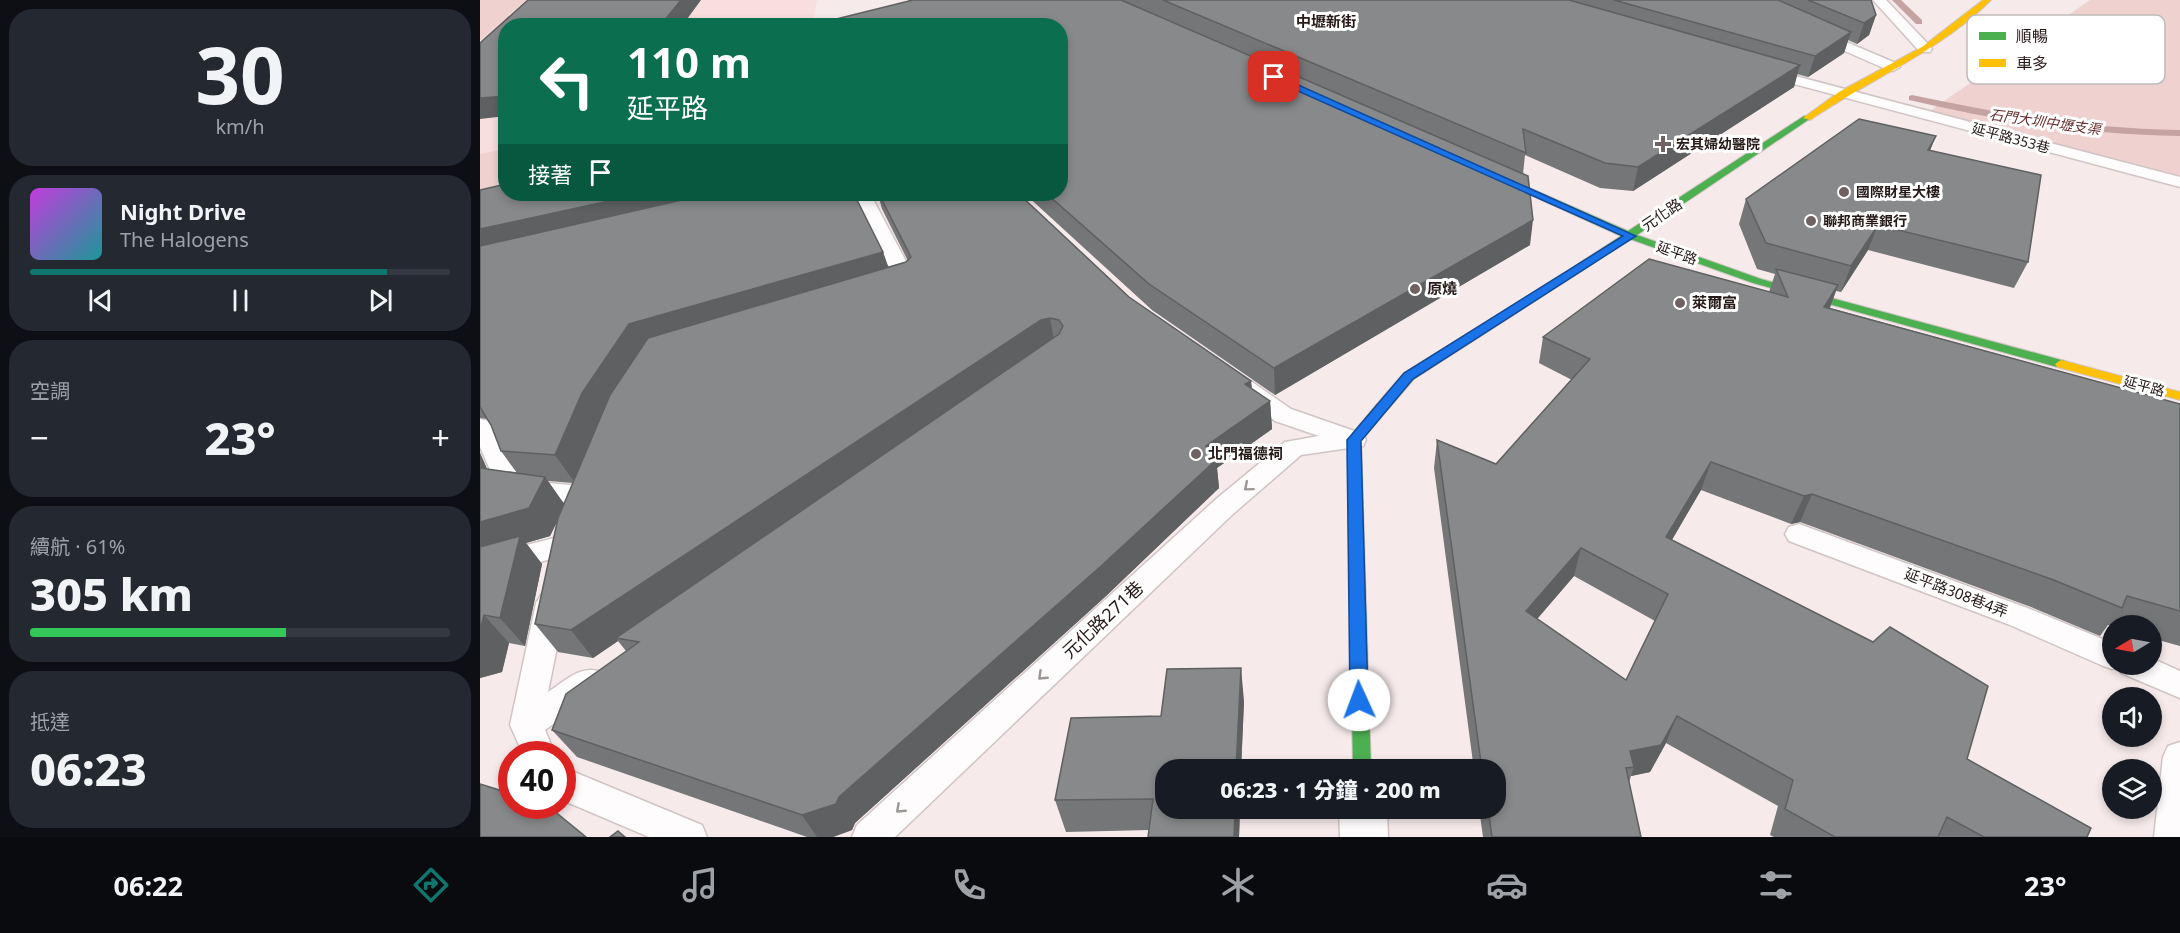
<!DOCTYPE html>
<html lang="zh-TW">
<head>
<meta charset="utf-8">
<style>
  body { margin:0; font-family:"Noto Sans","Noto Sans TC",sans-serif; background:#242831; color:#f1f3f6; height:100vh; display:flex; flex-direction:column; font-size:22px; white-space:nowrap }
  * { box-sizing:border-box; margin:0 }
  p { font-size:20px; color:#9ea1a6 }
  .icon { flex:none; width:33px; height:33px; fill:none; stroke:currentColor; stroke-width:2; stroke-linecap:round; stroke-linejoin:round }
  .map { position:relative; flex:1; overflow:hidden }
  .sheet { display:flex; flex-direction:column; gap:9px; padding:9px; background:#0d0f14; width:480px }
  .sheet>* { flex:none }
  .guide { position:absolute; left:18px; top:18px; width:570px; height:183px; border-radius:24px; box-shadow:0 3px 9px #0003; background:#0b6e4f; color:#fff; overflow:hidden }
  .needle { width:39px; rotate:260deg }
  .buttons { position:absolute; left:1622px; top:615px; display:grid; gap:12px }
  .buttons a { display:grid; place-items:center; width:60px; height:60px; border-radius:50%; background:#171b24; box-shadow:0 3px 9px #0003; font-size:30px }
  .speed { position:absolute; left:18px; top:741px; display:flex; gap:12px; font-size:30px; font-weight:700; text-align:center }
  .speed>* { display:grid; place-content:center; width:78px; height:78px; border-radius:50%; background:#171b24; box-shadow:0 3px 9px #0003; line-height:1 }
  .speed .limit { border:9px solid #d22; background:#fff; color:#111 }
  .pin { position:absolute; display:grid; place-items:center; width:51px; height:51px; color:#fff; margin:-26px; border-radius:12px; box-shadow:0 3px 9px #0006 }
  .me { position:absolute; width:66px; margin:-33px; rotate:358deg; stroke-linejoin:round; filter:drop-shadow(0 0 4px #0008) }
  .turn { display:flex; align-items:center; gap:21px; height:126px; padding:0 30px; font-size:27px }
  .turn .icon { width:78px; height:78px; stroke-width:2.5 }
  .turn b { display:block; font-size:42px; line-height:51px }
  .then { display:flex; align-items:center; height:57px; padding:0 30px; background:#0003; gap:12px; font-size:22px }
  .big { font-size:45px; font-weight:800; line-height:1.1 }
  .sheet .tile { flex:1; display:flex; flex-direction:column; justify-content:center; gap:9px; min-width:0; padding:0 21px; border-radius:24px; background:#242831 }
  .sheet .dial { align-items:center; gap:0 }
  .dial b { font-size:78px; line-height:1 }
  .song { display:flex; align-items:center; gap:18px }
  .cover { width:72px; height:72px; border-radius:9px; background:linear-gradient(135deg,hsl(290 70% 55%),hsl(180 70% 35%)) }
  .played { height:6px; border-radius:3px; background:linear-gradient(90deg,#0f766e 85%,#363941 85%) }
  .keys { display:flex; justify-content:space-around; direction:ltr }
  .heat { display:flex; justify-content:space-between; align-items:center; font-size:33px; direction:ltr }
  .charge { height:9px; border-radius:4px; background:linear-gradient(90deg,#34c759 61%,#363941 0) }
  .trip { position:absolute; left:675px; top:759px; width:351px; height:60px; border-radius:24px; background:#171b24; box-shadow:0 3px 9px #0003; font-weight:800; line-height:60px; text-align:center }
  .tabs { display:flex; height:96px; justify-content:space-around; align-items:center; background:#090b0e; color:#9ea1a6 }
  .tabs .icon { width:42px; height:42px }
  .tabs .current { color:#0f766e }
  .tabs b { font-size:27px; color:#f1f3f6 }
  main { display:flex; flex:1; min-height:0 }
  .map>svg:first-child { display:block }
</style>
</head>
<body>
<main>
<section class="sheet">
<div class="tile dial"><b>30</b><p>km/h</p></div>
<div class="tile">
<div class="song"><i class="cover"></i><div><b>Night Drive</b><p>The Halogens</p></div></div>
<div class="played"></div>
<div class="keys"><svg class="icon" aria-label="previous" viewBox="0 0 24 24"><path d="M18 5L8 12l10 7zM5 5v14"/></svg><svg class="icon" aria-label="pause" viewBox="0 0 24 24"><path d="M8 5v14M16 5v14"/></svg><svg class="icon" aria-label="next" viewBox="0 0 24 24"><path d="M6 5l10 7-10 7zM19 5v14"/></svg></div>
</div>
<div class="tile"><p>空調</p>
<div class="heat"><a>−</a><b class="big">23°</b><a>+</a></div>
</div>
<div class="tile"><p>續航 · 61%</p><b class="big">305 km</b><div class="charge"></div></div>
<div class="tile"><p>抵達</p><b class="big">06:23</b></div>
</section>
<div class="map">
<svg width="1700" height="837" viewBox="0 0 1700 837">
  <rect width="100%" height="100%" fill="#f6eaea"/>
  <!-- built -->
  <polygon fill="#f9dede" points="0,0 337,0 332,25 26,26 26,194 0,212"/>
  <!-- green -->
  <g fill="#efd1d0">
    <polygon points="0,0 46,0 0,40"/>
    <polygon points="1610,0 1700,0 1700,178 1441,117"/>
    <polygon points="25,149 26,194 0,199 0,154"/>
  </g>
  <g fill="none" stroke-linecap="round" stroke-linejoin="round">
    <!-- stream -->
    <g fill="#c5a3a3" fill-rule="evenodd">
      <polygon points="1412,0 1421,0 1442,20 1442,24 1436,24"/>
      <path d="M 1432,95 C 1521,114 1609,129 1700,130 L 1700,136 C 1608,135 1518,121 1429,100 L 1429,96 Z"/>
    </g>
    <defs>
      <g id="lane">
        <polygon points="1393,0 1406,0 1450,46 1452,49 1450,52 1440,52"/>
        <polygon points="1338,30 1418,64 1420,67 1413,71 1408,70 1333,37 1331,34"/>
        <polygon points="1285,68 1700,177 1700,187 1280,75 1278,72"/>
        <polygon points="366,194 385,194 394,201 437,282 434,286 415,291 408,289 405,285 408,281 415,279 380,208"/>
        <polygon points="764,380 772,382 811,409 883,434 886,440 883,446 821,455 753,514 415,837 372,837 377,825 735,500 805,442 839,436 795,421 756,392 752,387 756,382"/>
        <polygon points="0,419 9,421 29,454 40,481 105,486 114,488 118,495 114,502 105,504 21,495 0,447"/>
        <polygon points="1319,524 1550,609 1632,643 1632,664 1671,664 1671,658 1700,671 1700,698 1641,673 1638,667 1632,669 1621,665 1530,625 1309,541 1305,534 1309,527"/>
        <polygon points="82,536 92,539 96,546 92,553 0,579 0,557"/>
        <path d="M 71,591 L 81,595 L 86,603 L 68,692 C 85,681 101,664 121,672 L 126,681 L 121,690 L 65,730 L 75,754 L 43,754 L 30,725 L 56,603 L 61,595 Z"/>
        <polygon points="1700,742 1700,837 1674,837 1683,757 1688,746"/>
        <polygon points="82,767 222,825 227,837 169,837 82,800"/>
      </g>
      <polygon id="street" points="859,808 907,808 908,837 860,837"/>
      <g id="fast">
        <polygon points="1324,116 1331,118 1157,235 1281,279 1585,361 1587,364 1585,367 1577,367 1273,283 1150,239 1100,272 1092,272 1092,268 1141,236 1005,174 1013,172 1148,231"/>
        <polygon points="903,402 910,406 881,441 891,770 873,770 867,440 898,403"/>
      </g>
      <g id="slow">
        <path d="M 1503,0 L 1511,0 C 1459,52 1390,79 1330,120 L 1323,118 L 1359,92 L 1442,47 Z"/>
        <polygon points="1096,267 1100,268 1100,272 934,379 908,409 898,409 896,406 898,403 924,373"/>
        <polygon points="1581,360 1700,392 1700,400 1577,367 1575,364"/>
      </g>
    </defs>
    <!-- lane casing -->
    <use href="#lane" stroke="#d0c4c4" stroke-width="3"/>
    <!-- street casing -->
    <use href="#street" stroke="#d0c4c4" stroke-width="3"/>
    <!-- fast casing -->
    <use href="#fast" stroke="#d0c4c4" stroke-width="2"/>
    <!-- slow casing -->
    <use href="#slow" stroke="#d0c4c4" stroke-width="2"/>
    <!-- lane -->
    <use href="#lane" fill="#fefcfc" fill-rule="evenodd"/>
    <!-- street -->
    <use href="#street" fill="#fefcfc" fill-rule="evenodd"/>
    <!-- fast -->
    <use href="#fast" fill="#4caf50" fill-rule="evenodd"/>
    <!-- slow -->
    <use href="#slow" fill="#ffc107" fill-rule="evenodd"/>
  </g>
  <!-- wall -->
  <g fill="#747677" fill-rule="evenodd">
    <polygon points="428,0 1391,0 1396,15 1389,35 1377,44 1368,40 1364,53 1328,77 1317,74 1314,87 1153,191 1120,188 1045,155 1043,174 1050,245 795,395 672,310 545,194 580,194"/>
    <path d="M 1456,136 L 1450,150 L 1548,262 L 1534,288 L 1388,250 L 1361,292 L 1356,291 L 1350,308 L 1700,404 L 1700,646 L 1671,638 L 1671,626 L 1632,626 L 1628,625 L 1620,636 L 1551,607 L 1320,522 L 1311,524 L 1221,490 L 1192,540 L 1487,759 L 1607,837 L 1294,837 L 1290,835 L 1298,806 L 1186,743 L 1170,772 L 1151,776 L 1149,782 L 1161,837 L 1003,837 L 999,808 L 1016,808 L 1016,770 L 994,770 L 954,468 L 957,440 L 1016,464 L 1092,380 L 1059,363 L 1063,337 L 1289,292 L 1295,274 L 1277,269 L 1259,224 L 1266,199 ZM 1094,576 L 1175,621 L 1146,680 L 1057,619 Z"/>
    <path d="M 0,190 L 403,252 L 408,267 L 426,262 L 428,261 L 402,209 L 398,195 L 392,197 L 387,194 L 539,194 L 649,297 L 771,381 L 772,389 L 790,401 L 792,429 L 737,468 L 739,488 L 626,596 L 375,823 L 372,830 L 353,837 L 327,837 L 97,757 L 72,730 L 146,651 L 138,641 L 113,658 L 78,652 L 55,624 L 77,522 L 70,536 L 46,543 L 62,564 L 45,646 L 29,643 L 22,672 L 0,678 L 0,453 L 7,469 L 37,473 L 21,451 L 11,425 L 7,419 L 0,418 ZM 68,481 L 93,483 L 84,504 Z"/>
    <polygon points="764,701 761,770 686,770 686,808 760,808 759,837 668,837 669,830 586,832 575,800 681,716"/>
  </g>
  <!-- shaded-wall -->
  <g fill="#5e6061">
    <polygon points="201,0 221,0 202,26 180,26"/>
    <polygon points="1396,15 1389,35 1377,44 1384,23"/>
    <polygon points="1371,32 1364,53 1328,77 1335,56"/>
    <polygon points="1320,65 1314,87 1153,191 1158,167"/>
    <polygon points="26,96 26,116 0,119 0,98"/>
    <polygon points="1456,136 1446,160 1448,150"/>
    <polygon points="161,194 280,194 0,259 0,229"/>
    <polygon points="391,194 397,194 398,195 392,197"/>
    <polygon points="1053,220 1050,245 795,395 794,368"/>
    <polygon points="1398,225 1388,250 1361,292 1371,266"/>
    <polygon points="403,252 412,278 95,483 75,455 102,393 149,324"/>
    <polygon points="1358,285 1348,312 1344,307"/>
    <polygon points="570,318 575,345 136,638 138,641 113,658 91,630 561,320"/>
    <polygon points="771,381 773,408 765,384"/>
    <polygon points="790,401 792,429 737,468 739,488 626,596 375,823 372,830 353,837 337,837 322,815 359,797 726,446"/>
    <polygon points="0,453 19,496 0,471"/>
    <polygon points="1231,462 1221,490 1177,565 1186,537"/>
    <polygon points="65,477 85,505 70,536 46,543 62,564 45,646 20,618 0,556 0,522"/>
    <polygon points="1332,494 1320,522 1311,524 1324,496"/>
    <polygon points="1101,548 1094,576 1040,639 1046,611"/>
    <polygon points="4,615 29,643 22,672 0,678 0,631"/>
    <polygon points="761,668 764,701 761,770 756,770"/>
    <polygon points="1197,716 1186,743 1170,772 1151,776 1154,767 1150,751"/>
    <polygon points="755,808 760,808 759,837 754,837"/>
  </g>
  <!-- building -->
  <g fill="#87898a" stroke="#5e6061" stroke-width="1.5" fill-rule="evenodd">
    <polygon points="48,0 201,0 180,26 26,26 26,96 0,98 0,43"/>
    <polygon points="433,0 641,0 1048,176 1053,220 794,368 669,284 567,194 580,194 580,26 328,26"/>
    <polygon points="683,0 1089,0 1320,65 1158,167 1125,163 1043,129 1046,153"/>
    <polygon points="1134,0 1298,0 1371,32 1335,56"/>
    <polygon points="1328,0 1391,0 1396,15 1384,23"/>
    <polygon points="1379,119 1456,136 1448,150 1561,175 1548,262 1398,225 1371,266 1286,243 1266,199"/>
    <polygon points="26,184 26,194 161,194 0,229 0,190"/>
    <polygon points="228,194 374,194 403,252 149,324 102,393 75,455 21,451 11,425 0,407 0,246"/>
    <polygon points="399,194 539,194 649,297 771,381 765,384 790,401 726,446 736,460 620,567 359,797 356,804 322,815 72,730 86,694 159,642 136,638 579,334 583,326 579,320 570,318 561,320 91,630 55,624 78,518 130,395 168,338 426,262 431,257"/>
    <path d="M 1169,259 L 1308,297 L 1296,269 L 1358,285 L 1344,307 L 1700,404 L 1700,611 L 1647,596 L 1642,608 L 1571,579 L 1332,494 L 1324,496 L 1231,462 L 1186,537 L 1393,642 L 1410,627 L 1508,686 L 1487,759 L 1611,828 L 1607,837 L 1504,837 L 1467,817 L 1458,837 L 1355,837 L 1305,809 L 1313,780 L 1197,716 L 1181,745 L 1150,751 L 1154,767 L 1146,768 L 1161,837 L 1012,837 L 1008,808 L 1016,808 L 1016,770 L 1002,770 L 957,440 L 1016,464 L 1110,359 L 1063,337 ZM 1101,548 L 1188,594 L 1146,680 L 1046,611 Z"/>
    <polygon points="0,468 65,477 49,508 0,522"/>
    <polygon points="40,536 20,618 4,615 0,631 0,547"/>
    <polygon points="761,668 756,770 686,770 686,808 755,808 754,837 668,837 673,799 575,800 591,718 681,716 687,669"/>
    <polygon points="0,784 32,794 32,806 68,806 106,837 0,837"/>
    <polygon points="138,831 145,837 130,837"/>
  </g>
  <!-- one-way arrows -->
  <defs><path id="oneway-chevron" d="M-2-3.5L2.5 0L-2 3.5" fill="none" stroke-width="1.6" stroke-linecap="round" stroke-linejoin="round" transform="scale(1.5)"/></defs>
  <g stroke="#9d9695">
    <use href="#oneway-chevron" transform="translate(768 487) rotate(140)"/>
    <use href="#oneway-chevron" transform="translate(562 676) rotate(137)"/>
    <use href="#oneway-chevron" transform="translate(420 809) rotate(137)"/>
  </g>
  <!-- route -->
  <polygon fill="#1a73e8" stroke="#114b97" stroke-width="1.5" points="791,75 796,75 1156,236 933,379 881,441 888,700 886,706 879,708 873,706 870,700 867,440 924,373 1143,236 791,79"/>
  <!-- markers -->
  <g fill="#6f6262" stroke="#fff" stroke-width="2">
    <path d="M1180 135h6v6h6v6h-6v6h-6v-6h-6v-6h6z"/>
    <circle cx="1364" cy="192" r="6"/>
    <circle cx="1331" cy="221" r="6"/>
    <circle cx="935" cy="289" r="6"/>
    <circle cx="1200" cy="303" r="6"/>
    <circle cx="716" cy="454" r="6"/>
  </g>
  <g text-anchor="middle" stroke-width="6" stroke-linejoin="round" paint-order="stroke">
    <!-- far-water labels -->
    <g font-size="14" font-style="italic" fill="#672e2f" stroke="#fff">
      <text transform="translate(1565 122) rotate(8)" y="5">石門大圳中壢支渠</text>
    </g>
    <!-- far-street labels -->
    <g font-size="14" fill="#261918" stroke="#fff">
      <text transform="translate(1531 138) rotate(15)" y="5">延平路353巷</text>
      <text transform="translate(1197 253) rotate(20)" y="5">延平路</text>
      <text transform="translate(1664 386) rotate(15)" y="5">延平路</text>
    </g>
    <!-- far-poi labels -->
    <g font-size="14" font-weight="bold" fill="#261918" stroke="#fff" text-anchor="start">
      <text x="1196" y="149">宏其婦幼醫院</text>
      <text x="1376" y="197">國際財星大樓</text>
      <text x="1343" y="226">聯邦商業銀行</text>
    </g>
    <!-- far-quarter labels -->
    <g font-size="15" font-weight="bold" fill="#261918" stroke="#fff">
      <text x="846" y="27">中壢新街</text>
    </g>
    <!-- street labels -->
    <g font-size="15" fill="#261918" stroke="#fff">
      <text transform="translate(1182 215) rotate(-34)" y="5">元化路</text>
      <text transform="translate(1476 593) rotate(21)" y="5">延平路308巷4弄</text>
    </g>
    <!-- poi labels -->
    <g font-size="15" font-weight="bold" fill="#261918" stroke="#fff" text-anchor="start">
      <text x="947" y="294">原燒</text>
      <text x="1212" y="308">萊爾富</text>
      <text x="728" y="459">北門福德祠</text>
    </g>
    <!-- near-street labels -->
    <g font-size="18" fill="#261918" stroke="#fff">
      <text transform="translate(623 620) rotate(-43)" y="6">元化路271巷</text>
    </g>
  </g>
  <!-- legend -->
  <rect x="1487" y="15" width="198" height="69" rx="9" fill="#fff" stroke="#bebaba" stroke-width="1.5"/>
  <rect x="1499" y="32" width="27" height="8" fill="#4caf50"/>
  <rect x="1499" y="59" width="27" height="8" fill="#ffc107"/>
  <g font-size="16" fill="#261918">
    <text x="1536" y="42">順暢</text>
    <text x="1536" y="69">車多</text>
  </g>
</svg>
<div class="buttons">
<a><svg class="needle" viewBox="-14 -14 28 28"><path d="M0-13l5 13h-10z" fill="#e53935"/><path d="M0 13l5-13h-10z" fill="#9ea1a6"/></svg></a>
<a><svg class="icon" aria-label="sound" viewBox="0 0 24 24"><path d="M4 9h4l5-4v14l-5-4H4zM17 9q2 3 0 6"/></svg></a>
<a><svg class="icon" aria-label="layers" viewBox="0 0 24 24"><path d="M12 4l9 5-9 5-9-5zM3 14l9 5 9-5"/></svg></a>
</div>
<div class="speed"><div class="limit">40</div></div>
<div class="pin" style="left:794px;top:77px;background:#d93025"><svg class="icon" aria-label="arrive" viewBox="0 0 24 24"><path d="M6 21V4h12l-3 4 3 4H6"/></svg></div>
<svg class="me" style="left:879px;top:700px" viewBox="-20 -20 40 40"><circle r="19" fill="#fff"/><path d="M0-13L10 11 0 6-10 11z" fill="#1a73e8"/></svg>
<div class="trip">06:23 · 1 分鐘 · 200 m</div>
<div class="guide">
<div class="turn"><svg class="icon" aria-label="left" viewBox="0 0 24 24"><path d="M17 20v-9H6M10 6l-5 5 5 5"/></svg><div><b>110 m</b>延平路</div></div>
<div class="then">接著<svg class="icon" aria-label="arrive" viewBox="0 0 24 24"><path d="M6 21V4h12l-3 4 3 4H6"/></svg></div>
</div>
</div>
</main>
<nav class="tabs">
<b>06:22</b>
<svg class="icon current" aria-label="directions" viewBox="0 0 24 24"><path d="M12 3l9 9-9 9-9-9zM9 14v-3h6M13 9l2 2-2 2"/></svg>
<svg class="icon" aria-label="music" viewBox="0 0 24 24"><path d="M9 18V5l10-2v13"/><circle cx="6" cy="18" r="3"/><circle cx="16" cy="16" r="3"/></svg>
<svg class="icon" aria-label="phone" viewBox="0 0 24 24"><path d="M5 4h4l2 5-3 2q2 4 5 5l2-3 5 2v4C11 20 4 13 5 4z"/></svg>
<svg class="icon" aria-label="climate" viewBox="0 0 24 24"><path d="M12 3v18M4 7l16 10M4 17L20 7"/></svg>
<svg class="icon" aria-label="car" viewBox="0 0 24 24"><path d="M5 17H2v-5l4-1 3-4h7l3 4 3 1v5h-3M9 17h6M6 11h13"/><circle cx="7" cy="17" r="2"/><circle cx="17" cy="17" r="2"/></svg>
<svg class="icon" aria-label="filters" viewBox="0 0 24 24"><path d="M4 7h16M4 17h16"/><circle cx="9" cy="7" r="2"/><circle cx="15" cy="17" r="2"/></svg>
<b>23°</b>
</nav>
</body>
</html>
